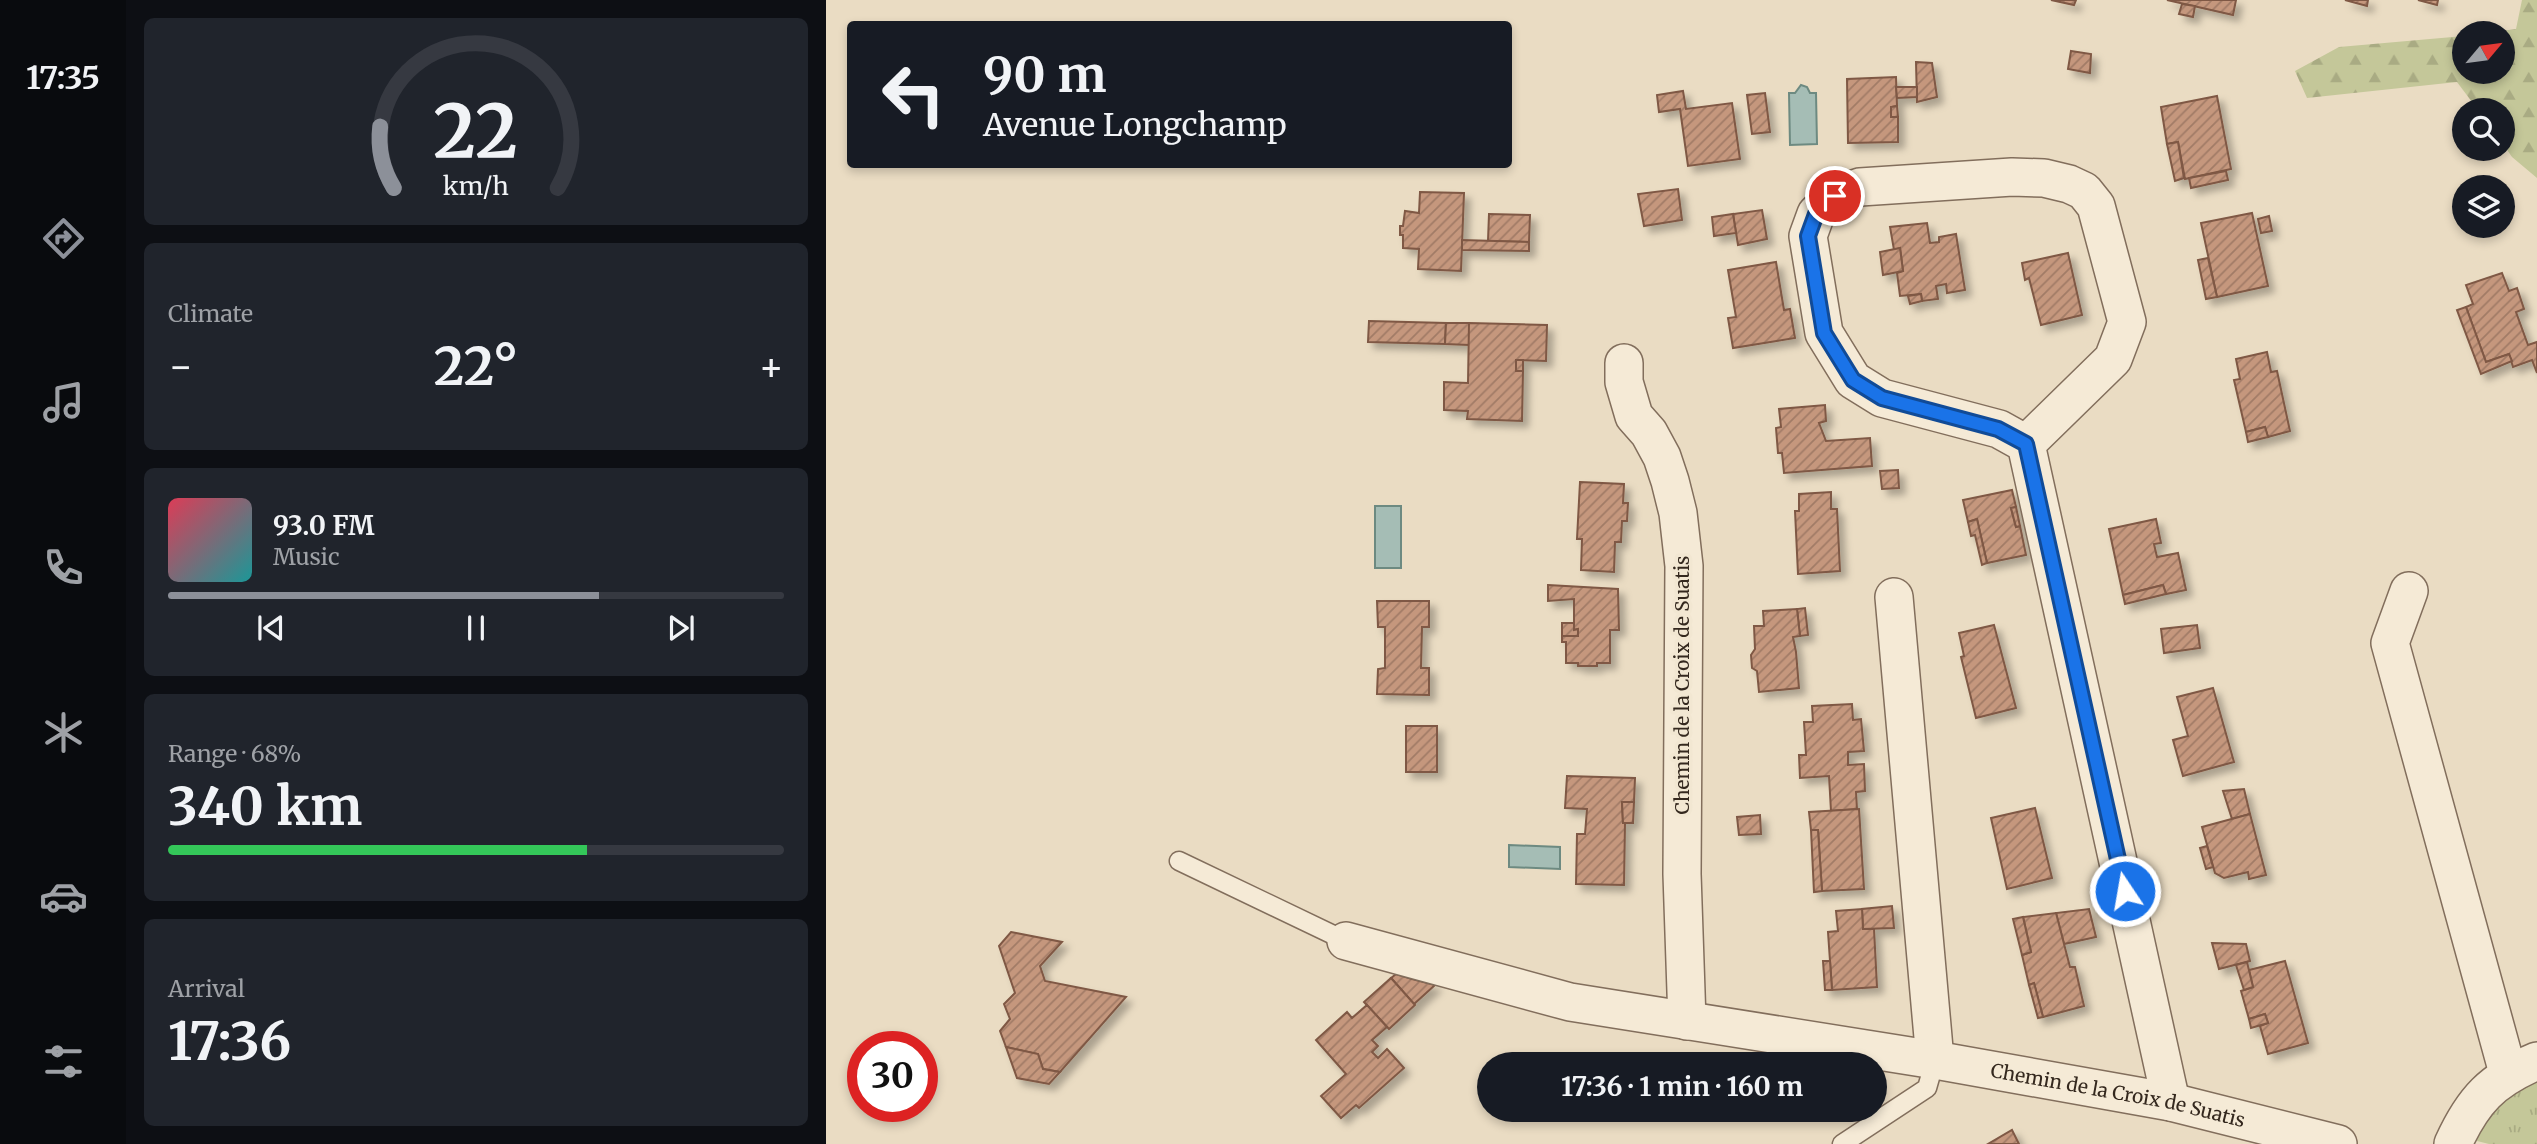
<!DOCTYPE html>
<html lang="en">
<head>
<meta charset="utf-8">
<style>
  body { margin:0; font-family:Merriweather,serif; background:#20242c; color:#f1f3f6; height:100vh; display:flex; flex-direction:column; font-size:26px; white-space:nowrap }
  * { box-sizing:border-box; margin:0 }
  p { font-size:23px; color:#9ea1a6 }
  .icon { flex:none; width:38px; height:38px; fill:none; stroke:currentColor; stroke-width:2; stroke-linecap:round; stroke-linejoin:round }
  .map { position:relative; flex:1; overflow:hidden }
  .details { display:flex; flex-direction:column; gap:18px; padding:18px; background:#0d0f14; width:700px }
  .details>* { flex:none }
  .banner { position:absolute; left:21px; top:21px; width:665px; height:147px; border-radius:7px; box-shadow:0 4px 10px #0003; background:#171b24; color:#f1f3f6; overflow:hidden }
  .needle { width:46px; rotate:61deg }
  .controls { position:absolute; left:1626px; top:21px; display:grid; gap:14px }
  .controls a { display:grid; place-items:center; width:63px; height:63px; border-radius:50%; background:#171b24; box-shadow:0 4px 10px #0003; font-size:35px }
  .speed { position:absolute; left:21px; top:1031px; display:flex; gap:14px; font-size:35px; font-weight:700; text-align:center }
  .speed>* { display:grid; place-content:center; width:91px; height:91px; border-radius:50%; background:#171b24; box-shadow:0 4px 10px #0003; line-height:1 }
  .speed .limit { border:10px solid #d22; background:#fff; color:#111 }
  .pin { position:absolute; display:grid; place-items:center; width:60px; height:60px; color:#fff; margin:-30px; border:4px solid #fff; border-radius:50%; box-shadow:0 2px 7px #0007 }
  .me { position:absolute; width:77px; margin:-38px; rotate:348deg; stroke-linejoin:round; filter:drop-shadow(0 0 5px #0008) }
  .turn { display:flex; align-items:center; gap:24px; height:147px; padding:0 21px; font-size:32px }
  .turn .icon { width:91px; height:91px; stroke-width:2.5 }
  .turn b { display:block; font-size:49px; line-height:60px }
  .big { font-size:52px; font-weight:700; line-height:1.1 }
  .details .card { flex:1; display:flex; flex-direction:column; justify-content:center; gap:10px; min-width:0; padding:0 24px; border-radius:10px; background:#20242c }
  .details .dial { align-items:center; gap:0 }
  .dial svg { height:182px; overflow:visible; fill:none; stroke:#363941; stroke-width:7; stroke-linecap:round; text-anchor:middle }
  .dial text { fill:#f1f3f6; stroke:none }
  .song { display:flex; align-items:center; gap:21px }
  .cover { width:84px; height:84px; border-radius:10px; background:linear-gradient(135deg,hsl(350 70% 55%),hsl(180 70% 35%)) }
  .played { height:7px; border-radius:4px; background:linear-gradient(90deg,#8c9099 70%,#363941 70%) }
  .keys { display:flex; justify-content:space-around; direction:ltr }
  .heat { display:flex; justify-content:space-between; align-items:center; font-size:38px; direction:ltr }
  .charge { height:10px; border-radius:5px; background:linear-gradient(90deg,#34c759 68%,#363941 0) }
  .trip { position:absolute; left:651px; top:1052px; width:410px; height:70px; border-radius:35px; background:#171b24; box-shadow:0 4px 10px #0003; font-weight:700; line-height:70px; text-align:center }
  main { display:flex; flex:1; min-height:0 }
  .tab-bar { display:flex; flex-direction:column; width:126px; justify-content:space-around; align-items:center; background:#090b0e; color:#9ea1a6 }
  .tab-bar .icon { width:49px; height:49px }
  .tab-bar .on { color:#8c9099 }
  .tab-bar b { font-size:32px; color:#f1f3f6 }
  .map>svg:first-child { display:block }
</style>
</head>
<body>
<main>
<nav class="tab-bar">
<b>17:35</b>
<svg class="icon on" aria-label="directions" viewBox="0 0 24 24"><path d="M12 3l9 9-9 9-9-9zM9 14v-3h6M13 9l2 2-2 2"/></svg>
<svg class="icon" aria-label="music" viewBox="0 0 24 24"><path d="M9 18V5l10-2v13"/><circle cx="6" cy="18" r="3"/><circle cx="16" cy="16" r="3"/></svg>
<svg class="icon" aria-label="phone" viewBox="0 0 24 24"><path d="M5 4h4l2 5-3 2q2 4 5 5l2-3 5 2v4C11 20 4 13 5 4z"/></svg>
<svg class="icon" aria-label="climate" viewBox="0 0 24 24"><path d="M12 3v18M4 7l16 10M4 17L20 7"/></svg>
<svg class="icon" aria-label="car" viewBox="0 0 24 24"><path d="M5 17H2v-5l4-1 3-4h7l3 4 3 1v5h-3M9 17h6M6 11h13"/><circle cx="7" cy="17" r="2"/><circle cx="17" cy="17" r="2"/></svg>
<svg class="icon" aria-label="filters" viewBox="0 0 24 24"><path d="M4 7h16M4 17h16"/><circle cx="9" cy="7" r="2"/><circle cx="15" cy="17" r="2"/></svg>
</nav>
<section class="details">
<div class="card dial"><svg viewBox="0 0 100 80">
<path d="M14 69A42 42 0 1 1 86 69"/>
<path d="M14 69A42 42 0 0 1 8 42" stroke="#8c9099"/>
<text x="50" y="56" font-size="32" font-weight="700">22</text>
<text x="50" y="72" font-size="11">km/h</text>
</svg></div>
<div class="card"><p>Climate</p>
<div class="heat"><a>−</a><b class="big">22°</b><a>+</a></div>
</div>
<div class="card">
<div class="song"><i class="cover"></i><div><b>93.0 FM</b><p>Music</p></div></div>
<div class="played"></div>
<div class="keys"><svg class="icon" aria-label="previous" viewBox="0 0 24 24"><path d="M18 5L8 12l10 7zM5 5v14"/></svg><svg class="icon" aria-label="pause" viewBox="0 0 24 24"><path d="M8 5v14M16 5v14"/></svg><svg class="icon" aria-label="next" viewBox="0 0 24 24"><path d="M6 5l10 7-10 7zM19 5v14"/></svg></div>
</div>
<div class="card"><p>Range · 68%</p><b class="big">340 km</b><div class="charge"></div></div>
<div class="card"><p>Arrival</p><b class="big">17:36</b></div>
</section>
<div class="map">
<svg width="1711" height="1144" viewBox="0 0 1711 1144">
  <defs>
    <pattern id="grass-tufts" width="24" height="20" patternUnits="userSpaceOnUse" patternTransform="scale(1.75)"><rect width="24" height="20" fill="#c4c799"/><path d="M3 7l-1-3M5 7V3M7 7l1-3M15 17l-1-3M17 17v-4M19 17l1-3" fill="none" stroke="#a9ab83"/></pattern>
    <pattern id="forest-firs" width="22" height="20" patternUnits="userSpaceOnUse" patternTransform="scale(1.75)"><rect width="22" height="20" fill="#c4c799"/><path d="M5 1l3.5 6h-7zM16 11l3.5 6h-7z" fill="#a9ab83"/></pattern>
    <pattern id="building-hatch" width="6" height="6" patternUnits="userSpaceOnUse" patternTransform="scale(1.75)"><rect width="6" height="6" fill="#c5977d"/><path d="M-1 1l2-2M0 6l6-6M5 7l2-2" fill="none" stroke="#a17b66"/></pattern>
    <filter id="shadow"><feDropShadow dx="6" dy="6" stdDeviation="3.5" flood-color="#0004"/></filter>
  </defs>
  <rect width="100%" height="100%" fill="#eadcc3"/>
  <!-- grass -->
  <polygon fill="url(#grass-tufts)" points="1711,1081 1711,1144 1663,1144 1651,1141 1655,1120 1683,1092"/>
  <!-- forest -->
  <polygon fill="url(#forest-firs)" points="1696,0 1711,0 1711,178 1686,157 1677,144 1676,110 1652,110 1631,82 1481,98 1469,71 1513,47 1638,36 1638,72 1676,72 1676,33 1661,33 1690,29"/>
  <!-- water -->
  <g fill="#a5bdb5" stroke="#6d8a81" stroke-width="2">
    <polygon points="975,85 981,87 984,93 990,93 991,144 964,145 963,93 969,93"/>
    <rect x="549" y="506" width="26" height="62"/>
    <polygon points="683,845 734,847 734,869 683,867"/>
  </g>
  <!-- building -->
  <g fill="url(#building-hatch)" stroke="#7f5844" stroke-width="2" filter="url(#shadow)">
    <polygon points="1225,0 1250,0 1248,5"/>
    <polygon points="1341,0 1410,0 1407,15"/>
    <polygon points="1519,0 1542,0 1541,6"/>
    <polygon points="1592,0 1612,0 1611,5"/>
    <polygon points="1356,4 1369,6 1367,17 1353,14"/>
    <polygon points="1245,51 1265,54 1264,73 1242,69"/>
    <polygon points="1090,62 1106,63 1111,97 1091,102"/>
    <polygon points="1070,77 1071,106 1065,107 1065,117 1072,117 1072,142 1022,143 1021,79"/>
    <polygon points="1070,87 1091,87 1091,97 1071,98"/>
    <polygon points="857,91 860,109 906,103 914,159 862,166 854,109 833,112 831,95"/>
    <polygon points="939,93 944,132 926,134 921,95"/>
    <polygon points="1391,96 1405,169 1359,179 1352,142 1341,144 1335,107"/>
    <polygon points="1071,106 1072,117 1065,117 1065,107"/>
    <polygon points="1352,142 1358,178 1349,181 1341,144"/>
    <polygon points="1400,171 1402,180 1365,188 1363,178"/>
    <polygon points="852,189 856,220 818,226 812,194"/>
    <polygon points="594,192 638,193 635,271 592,269 593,249 577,248 577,235 574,235 574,226 577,226 579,211 593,213"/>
    <polygon points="936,210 941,239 912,245 907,214"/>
    <polygon points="1426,213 1442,286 1391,297 1375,223"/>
    <polygon points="663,214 704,215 703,242 662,241"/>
    <polygon points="907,214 910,233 888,236 886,217"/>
    <polygon points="1443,216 1446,231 1435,233 1432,219"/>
    <polygon points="1101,223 1104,243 1113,242 1113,237 1130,234 1139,290 1121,293 1120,284 1110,286 1112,299 1096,301 1095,294 1074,296 1071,273 1077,271 1074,248 1068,250 1064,227"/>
    <polygon points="636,240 703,242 703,251 636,250"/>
    <polygon points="1074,248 1077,271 1057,275 1054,252"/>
    <polygon points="1242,253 1256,315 1215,325 1203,278 1199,280 1196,263"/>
    <polygon points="1382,258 1391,297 1380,299 1372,260"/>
    <polygon points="950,262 958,310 964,309 969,338 907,348 902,318 910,317 902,270"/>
    <polygon points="1676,273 1683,291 1691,288 1698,309 1690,312 1702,345 1711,342 1711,373 1706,360 1687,367 1683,354 1660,362 1640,307 1647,304 1640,285"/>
    <polygon points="1095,294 1096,301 1084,304 1082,296"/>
    <polygon points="1640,307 1660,362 1683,354 1686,361 1655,374 1631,310"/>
    <polygon points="543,321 620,323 619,344 542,342"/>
    <polygon points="620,323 643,323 643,345 619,344"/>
    <polygon points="643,323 721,325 720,361 690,360 690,371 697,371 696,421 641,419 642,411 618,410 618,382 642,383"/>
    <polygon points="1441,352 1445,372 1451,371 1464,431 1442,437 1439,427 1420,432 1408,380 1414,379 1410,359"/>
    <rect x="690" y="360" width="7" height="11"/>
    <polygon points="999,405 1000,421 993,423 1000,441 1044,438 1046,466 958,473 956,453 952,453 950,428 955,427 953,409"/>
    <polygon points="1439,427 1442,437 1422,442 1420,432"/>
    <polygon points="1072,470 1073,488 1056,489 1054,471"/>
    <polygon points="754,482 798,484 797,503 802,503 801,521 796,521 795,542 789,542 788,572 755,570 756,539 751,539"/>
    <polygon points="1186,490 1190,507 1185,508 1190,527 1194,526 1200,555 1161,563 1151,519 1142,522 1137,500"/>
    <polygon points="1005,492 1005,509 1011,509 1014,571 972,574 969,511 973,511 973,494"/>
    <polygon points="1190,507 1194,526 1190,527 1185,508"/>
    <polygon points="1151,519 1161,563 1156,565 1149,535 1145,536 1142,522"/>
    <polygon points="1330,519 1335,543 1328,544 1331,557 1352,553 1360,590 1340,594 1337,585 1297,595 1283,529"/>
    <polygon points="722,585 792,589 793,630 784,630 784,663 771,663 771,666 752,666 752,663 740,663 740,642 736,642 736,636 752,636 752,629 748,630 748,599 722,601"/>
    <polygon points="1337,585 1340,594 1299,604 1297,595"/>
    <polygon points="551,601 603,601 603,627 596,627 595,668 603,668 603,695 551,694 552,669 559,668 559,627 552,627"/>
    <polygon points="979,608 982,635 974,636 971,609"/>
    <polygon points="971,609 974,636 967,637 970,652 973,688 933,692 931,671 926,668 925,655 929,649 928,626 938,626 937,611"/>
    <polygon points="736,623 748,623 748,630 752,629 752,636 736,636"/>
    <polygon points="1168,625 1190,708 1150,718 1135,657 1138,656 1133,633"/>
    <polygon points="1371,625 1374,648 1338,653 1335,629"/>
    <polygon points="1387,688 1408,762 1357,776 1347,740 1362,736 1351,697"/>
    <polygon points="1026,704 1027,720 1035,719 1038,751 1022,752 1022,765 1038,764 1039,791 1030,792 1031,809 1005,811 1003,776 974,778 973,755 980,755 978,722 987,722 986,706"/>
    <rect x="580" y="726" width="31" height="46"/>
    <polygon points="741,776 809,778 808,802 796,802 797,823 799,823 798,885 750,884 751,834 759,834 761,809 739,808"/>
    <polygon points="1418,789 1424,814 1406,819 1397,791"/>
    <polygon points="796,802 808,802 807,823 797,823"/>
    <polygon points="1209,808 1226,878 1181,889 1165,818"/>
    <polygon points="1033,809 1038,889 996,891 992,830 985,830 983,812"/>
    <polygon points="1424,814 1440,875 1423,879 1422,872 1398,878 1389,873 1376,827"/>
    <polygon points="934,815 935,834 913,835 911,817"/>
    <polygon points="985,830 992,830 996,891 988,892"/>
    <polygon points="1381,846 1387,867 1380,869 1374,848"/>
    <polygon points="1066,906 1068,928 1037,929 1036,909"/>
    <polygon points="1036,909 1037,929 1048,929 1051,987 1006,990 1002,932 1012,931 1010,911"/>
    <polygon points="1263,909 1270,937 1238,944 1230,913"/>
    <polygon points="1230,913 1244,967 1249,967 1258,1006 1217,1017 1208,983 1203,985 1196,955 1205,952 1197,917"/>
    <polygon points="1197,917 1205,952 1196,955 1187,919"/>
    <polygon points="185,932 236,942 214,966 219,981 300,997 234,1072 217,1069 212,1054 180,1047 174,1031 184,1019 178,1004 189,993 173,946"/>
    <polygon points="1386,943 1420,944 1424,961 1393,969"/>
    <polygon points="997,961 1004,961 1006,990 999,990"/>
    <polygon points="1459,961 1482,1043 1442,1054 1434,1026 1442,1023 1439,1014 1423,1019 1415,991 1427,987 1423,970"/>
    <polygon points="1421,962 1427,987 1418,990 1410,965"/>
    <polygon points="570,974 586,979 609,985 588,1004 565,978"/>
    <polygon points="565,978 589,1005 563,1029 538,1002"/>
    <polygon points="1208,983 1217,1017 1212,1018 1203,985"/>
    <polygon points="541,1005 561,1027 546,1040 552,1046 546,1052 552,1058 561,1049 578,1068 533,1108 530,1105 515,1118 495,1096 520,1074 490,1040 521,1012 526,1018"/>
    <polygon points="1439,1014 1442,1023 1425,1028 1423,1019"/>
    <polygon points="180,1047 212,1054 217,1069 234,1072 223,1084 191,1078"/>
    <polygon points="1186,1130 1193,1144 1162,1144"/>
  </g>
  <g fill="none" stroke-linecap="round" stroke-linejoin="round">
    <defs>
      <g id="lane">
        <polyline points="353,861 520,941"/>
        <polyline points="1016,1144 1101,1088 1109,1060"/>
      </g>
      <g id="street">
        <polyline points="798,363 798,382 808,416 823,433 836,457 844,481 852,513 858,566 856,874 861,1021"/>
        <polyline points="1200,444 1287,359 1301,322 1270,206 1258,191 1243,184 1218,178 1186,177 1034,187 1008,196 990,214 982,236 998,333 1027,380 1056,398 1173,429 1200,444 1345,1102"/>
        <polyline points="1583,591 1564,643 1682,1073"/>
        <polyline points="1068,597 1109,1060"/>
        <path id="s1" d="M 520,941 L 744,1002 L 1109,1060 L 1345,1102 L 1512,1144"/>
        <path d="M 1627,1144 C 1647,1100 1666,1080 1711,1061"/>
      </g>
    </defs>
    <!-- lane casing -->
    <use href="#lane" stroke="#826e5c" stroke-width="21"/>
    <!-- street casing -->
    <use href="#street" stroke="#826e5c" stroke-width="40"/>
    <!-- lane -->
    <use href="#lane" stroke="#f5ead6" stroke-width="18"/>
    <!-- street -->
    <use href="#street" stroke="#f5ead6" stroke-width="37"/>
  </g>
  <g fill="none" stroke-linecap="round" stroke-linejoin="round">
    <defs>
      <polyline id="route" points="1009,196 990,214 982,236 998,333 1027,380 1056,398 1172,429 1200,444 1299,891"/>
    </defs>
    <!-- route casing -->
    <use href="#route" stroke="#114b97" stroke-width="18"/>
    <!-- route -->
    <use href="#route" stroke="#1a73e8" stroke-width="12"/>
  </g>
  <g text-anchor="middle" stroke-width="7" stroke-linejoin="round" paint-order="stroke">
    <!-- street labels -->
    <g font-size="19" fill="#34281e" stroke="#f2e7d2">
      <text transform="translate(856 685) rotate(-90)" y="7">Chemin de la Croix de Suatis</text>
      <text dy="7" stroke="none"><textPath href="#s1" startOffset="788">Chemin de la Croix de Suatis</textPath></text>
    </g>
  </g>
</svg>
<div class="controls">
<a><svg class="needle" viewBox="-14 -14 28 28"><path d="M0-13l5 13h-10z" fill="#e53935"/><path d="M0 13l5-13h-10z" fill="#9ea1a6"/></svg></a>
<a><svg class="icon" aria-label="search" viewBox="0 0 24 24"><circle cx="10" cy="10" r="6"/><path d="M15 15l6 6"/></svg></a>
<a><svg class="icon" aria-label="layers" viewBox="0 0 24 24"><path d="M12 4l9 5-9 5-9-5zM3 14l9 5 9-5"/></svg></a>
</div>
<div class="speed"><div class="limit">30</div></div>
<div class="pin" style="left:1009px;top:196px;background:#d93025"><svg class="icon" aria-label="arrive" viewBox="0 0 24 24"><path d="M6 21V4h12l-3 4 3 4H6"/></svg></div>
<svg class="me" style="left:1299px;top:891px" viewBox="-20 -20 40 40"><circle r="17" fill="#1a73e8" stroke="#fff" stroke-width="3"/><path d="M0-11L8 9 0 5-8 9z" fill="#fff"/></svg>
<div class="trip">17:36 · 1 min · 160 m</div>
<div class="banner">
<div class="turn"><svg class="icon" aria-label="left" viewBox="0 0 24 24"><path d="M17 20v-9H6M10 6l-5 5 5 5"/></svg><div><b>90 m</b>Avenue Longchamp</div></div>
</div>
</div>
</main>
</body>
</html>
